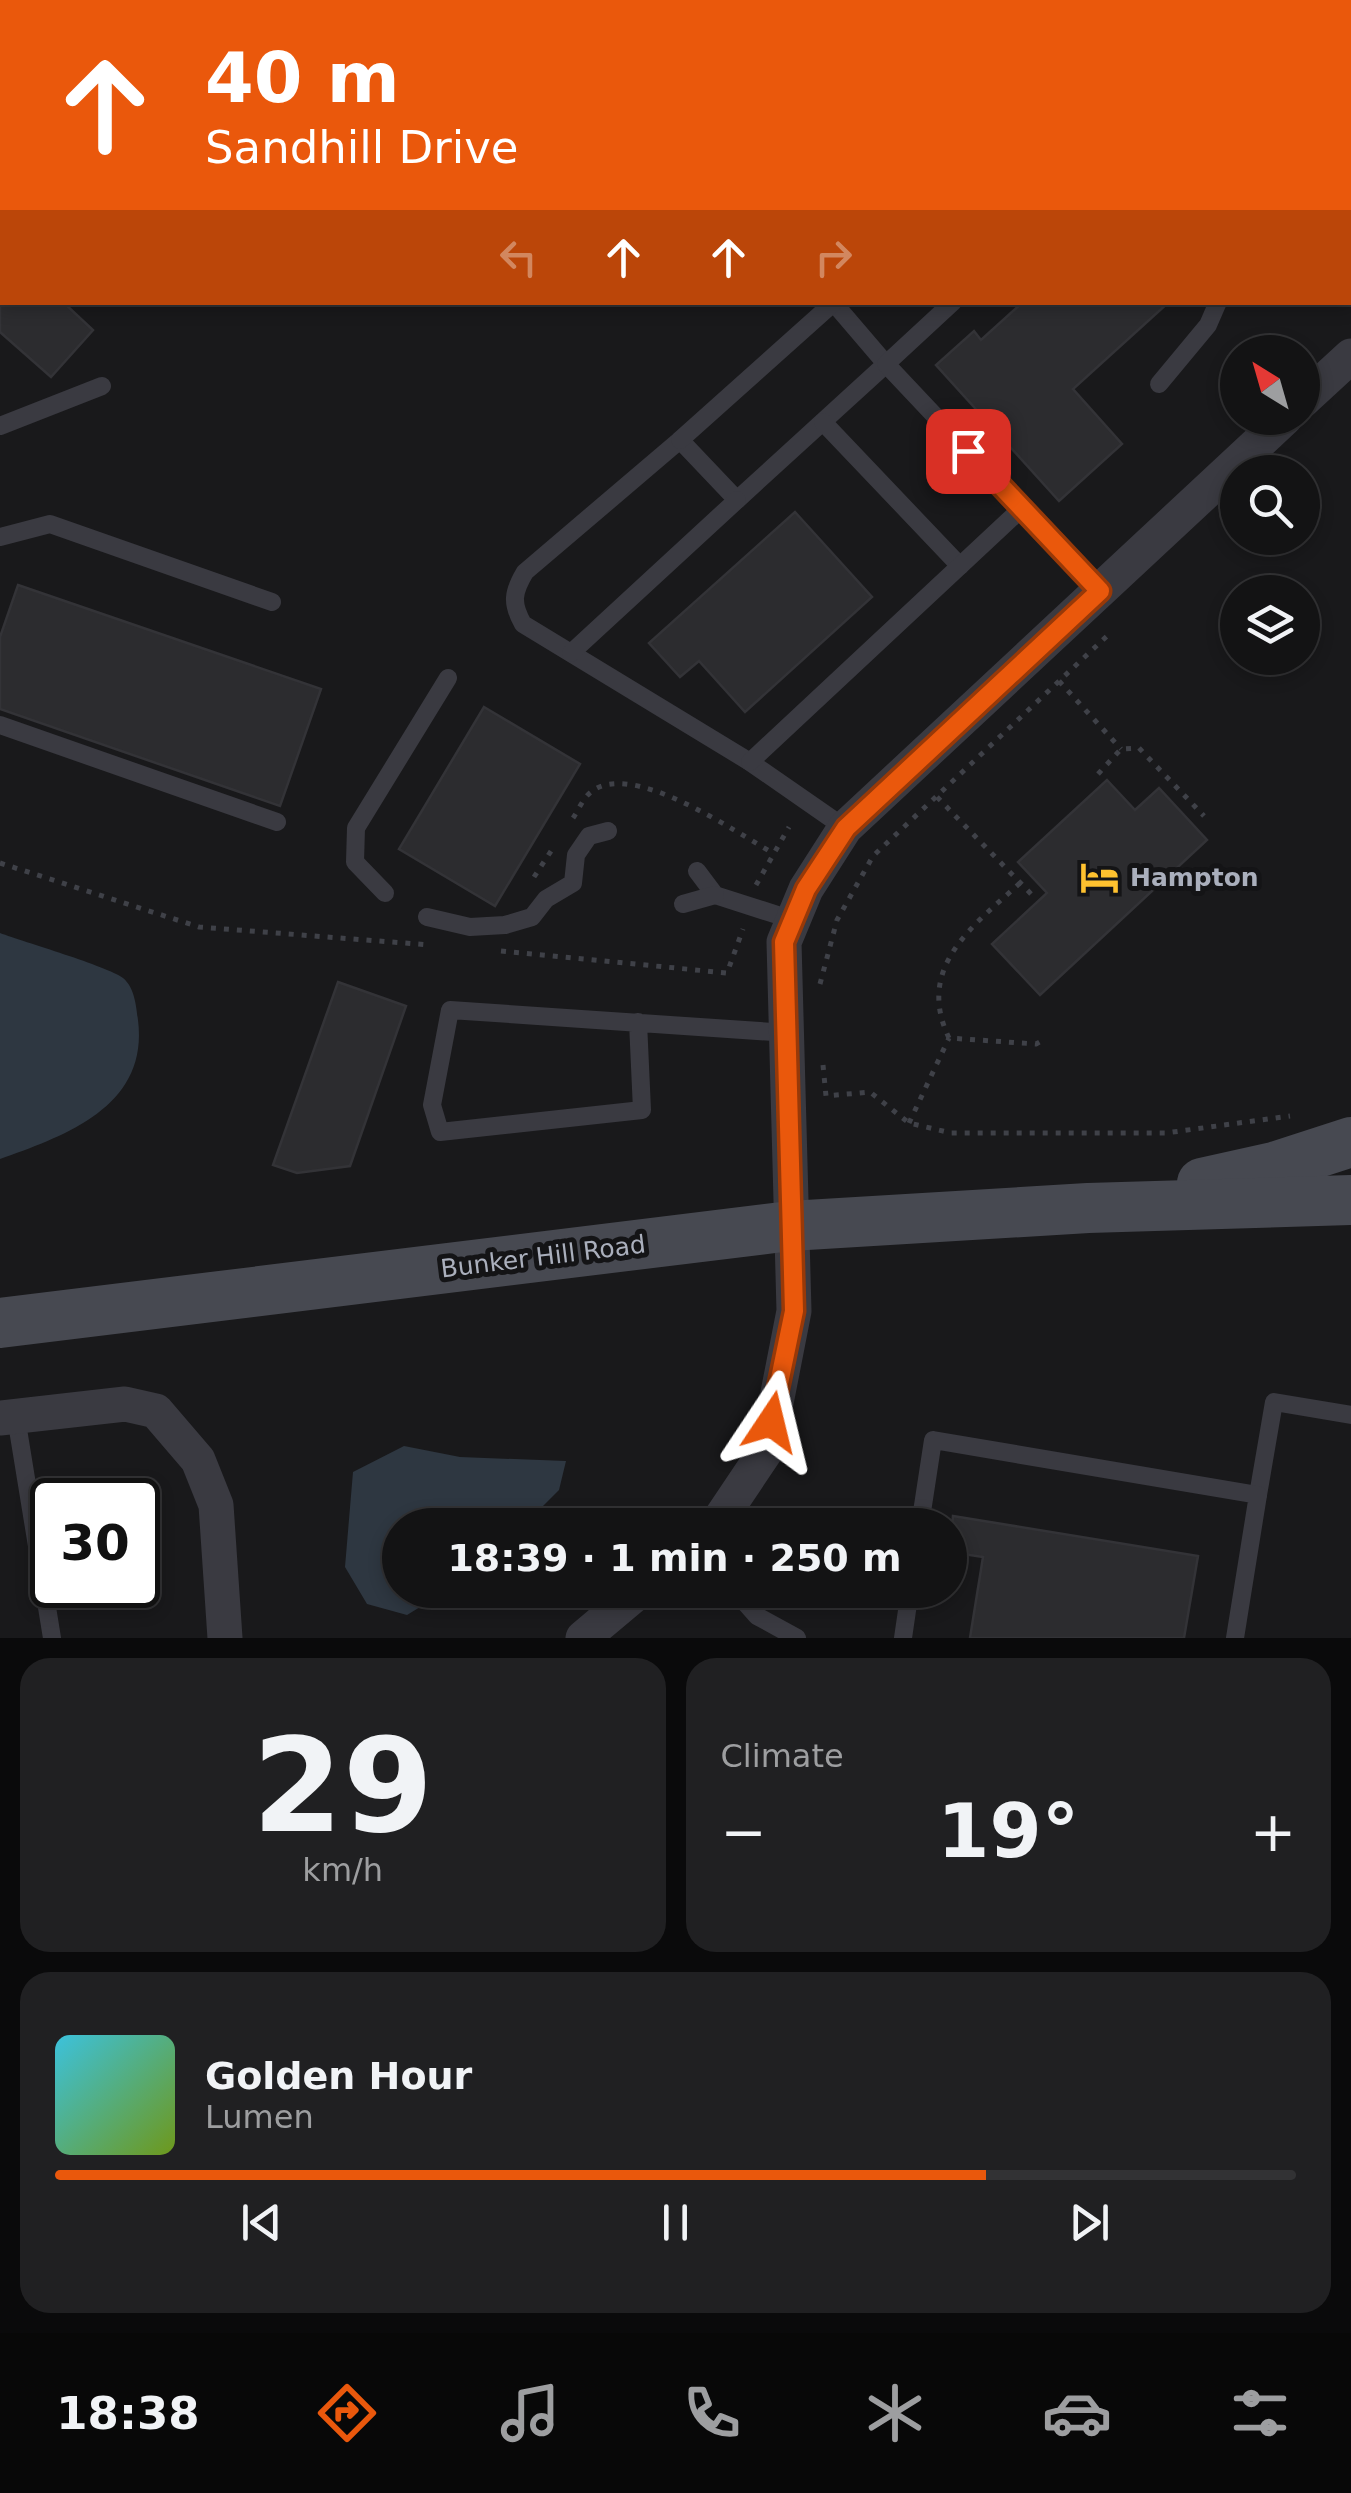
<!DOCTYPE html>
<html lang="en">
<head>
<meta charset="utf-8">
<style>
  body { margin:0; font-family:"DejaVu Sans",sans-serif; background:#202022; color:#f1f3f6; height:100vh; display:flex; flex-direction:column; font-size:38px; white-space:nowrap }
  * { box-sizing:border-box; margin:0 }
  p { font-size:32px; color:#9d9ea0 }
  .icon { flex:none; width:55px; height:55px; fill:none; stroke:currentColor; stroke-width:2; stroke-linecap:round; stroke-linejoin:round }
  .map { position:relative; height:1638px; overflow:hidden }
  .sheet { display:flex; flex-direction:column; gap:20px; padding:20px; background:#0a0a0b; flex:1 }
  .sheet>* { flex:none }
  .banner { position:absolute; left:0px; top:0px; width:1352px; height:305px; box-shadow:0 5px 15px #0003,0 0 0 2px #323234; background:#ea580c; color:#fff; overflow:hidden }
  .needle { width:65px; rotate:323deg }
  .tools { position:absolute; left:1220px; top:335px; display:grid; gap:20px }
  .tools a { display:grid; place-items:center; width:100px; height:100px; border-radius:50%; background:#131314; box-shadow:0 5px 15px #0003,0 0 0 2px #323234; font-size:50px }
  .speed { position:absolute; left:30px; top:1478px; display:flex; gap:20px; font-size:50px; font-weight:700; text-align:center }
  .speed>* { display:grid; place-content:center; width:130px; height:130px; border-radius:50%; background:#131314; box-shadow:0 5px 15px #0003,0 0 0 2px #323234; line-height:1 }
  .speed .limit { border:5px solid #111; border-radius:15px; background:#fff; color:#111 }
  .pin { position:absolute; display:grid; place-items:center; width:85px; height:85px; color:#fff; margin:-42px; border-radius:20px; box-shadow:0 5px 15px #0006 }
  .me { position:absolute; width:110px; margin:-55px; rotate:10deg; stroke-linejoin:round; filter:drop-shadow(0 0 8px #0008) }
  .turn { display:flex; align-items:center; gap:35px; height:210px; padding:0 40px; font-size:45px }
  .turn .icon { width:130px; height:130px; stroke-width:2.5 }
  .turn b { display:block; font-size:70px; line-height:85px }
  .lanes { display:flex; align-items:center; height:95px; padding:0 40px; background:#0003; justify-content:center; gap:50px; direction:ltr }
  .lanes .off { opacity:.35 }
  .big { font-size:75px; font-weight:700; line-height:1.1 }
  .sheet .card { flex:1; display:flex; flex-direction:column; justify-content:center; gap:15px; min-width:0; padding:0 35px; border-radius:30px; background:#202022 }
  .sheet .dial { align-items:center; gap:0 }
  .dial b { font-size:130px; line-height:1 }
  .song { display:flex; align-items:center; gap:30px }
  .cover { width:120px; height:120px; border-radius:15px; background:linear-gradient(135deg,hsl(190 70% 55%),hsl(80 70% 35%)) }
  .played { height:10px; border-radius:5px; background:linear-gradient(90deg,#ea580c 75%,#323234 75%) }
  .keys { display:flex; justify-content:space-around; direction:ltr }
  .heat { display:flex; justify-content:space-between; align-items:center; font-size:55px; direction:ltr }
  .sheet .tiles { flex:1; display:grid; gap:20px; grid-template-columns:1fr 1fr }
  .card:last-child { grid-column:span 2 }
  .trip { position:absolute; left:382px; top:1508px; width:585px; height:100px; border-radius:50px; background:#131314; box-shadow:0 5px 15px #0003,0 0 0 2px #323234; font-weight:700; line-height:100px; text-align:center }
  .dock { display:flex; height:160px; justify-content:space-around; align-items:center; background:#080808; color:#9d9ea0 }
  .dock .icon { width:70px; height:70px }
  .dock .current { color:#ea580c }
  .dock b { font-size:45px; color:#f1f3f6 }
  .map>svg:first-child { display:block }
</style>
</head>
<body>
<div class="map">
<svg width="1351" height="1638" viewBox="0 0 1351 1638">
  <rect width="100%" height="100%" fill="#19191b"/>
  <!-- water -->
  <g fill="#2e3741">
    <path d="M 0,933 C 24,942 107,966 123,978 C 135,988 136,1006 138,1020 C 149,1107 64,1136 0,1159 Z"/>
    <polygon points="404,1446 460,1457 566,1461 559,1490 524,1525 400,1525 400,1590 448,1590 407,1615 367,1604 345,1567 353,1472"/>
  </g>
  <!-- building -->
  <g fill="#2c2c2f" stroke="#333337" stroke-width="2.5">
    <polygon points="0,246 2,302 63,302 93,330 51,377 0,332"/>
    <polygon points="1023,302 1169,302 1073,389 1122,444 1059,501 936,365 974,331 981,340"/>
    <polygon points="795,512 872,597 745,712 699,661 680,677 649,643"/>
    <polygon points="18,585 321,689 280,806 0,709 0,637"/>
    <polygon points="484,707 580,764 495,906 399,849"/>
    <polygon points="1107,780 1135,810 1159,788 1207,840 1040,995 992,944 1047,893 1018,862"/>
    <polygon points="338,982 406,1006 350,1166 297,1173 273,1165"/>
    <polygon points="953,1516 1198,1556 1184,1638 970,1638 983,1557 950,1552"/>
  </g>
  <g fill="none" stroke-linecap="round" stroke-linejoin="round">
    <!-- path -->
    <g stroke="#3f4148" stroke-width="5" stroke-dasharray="5 8" stroke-linecap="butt">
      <polyline points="1059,681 1121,749"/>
      <polyline points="1098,774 1121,749 1139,748 1204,816"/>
      <polyline points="937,797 1035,898"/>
      <path d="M 573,818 C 578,811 583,798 591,792 C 631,759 735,832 773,853"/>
      <polyline points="0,863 199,927 430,945"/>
      <polyline points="534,877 553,848"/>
      <path d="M 1020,883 C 973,926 915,967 949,1038 L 1036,1044 L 1045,1039"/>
      <polyline points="756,885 789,827"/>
      <polyline points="501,951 727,973 743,929"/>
      <polyline points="820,984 837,920 873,856 1107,636"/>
      <polyline points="823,1065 826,1096 870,1092 909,1123 951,1133 1166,1133 1290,1116"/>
      <polyline points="909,1123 949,1038"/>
    </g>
    <!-- service -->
    <g stroke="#3a3a41" stroke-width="18">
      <polyline points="1268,0 1269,2"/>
      <polyline points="1350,90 1351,91"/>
      <path d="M 833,302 L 886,364 L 737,500 L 680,440 L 525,572 C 513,592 511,603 523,624 L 750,762 L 845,828"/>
      <polyline points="953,302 886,364 1100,591"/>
      <polyline points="1159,384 1208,325 1218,302"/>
      <polyline points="823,422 960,566"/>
      <polyline points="0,426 102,386"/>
      <polyline points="680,440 832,304"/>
      <polyline points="0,537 50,524 272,602"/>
      <polyline points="571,653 737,500"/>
      <polyline points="0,725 277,822"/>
      <polyline points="750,762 1022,508"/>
      <polyline points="697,871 715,895 790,919"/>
      <polyline points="385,893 355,862 356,828 448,678"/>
      <polyline points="683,904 715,895"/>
      <polyline points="427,917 470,927 505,925 532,917 546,899 573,883 576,855 589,836 608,831"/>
      <polyline points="638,1022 642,1110 440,1132 432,1105 450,1010 788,1033"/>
      <polyline points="16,1417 52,1638"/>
      <polyline points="1258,1495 1274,1402 1351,1415"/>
      <polyline points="920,1525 933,1440 1258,1495 1235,1638"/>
      <polyline points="734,1590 757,1616 797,1638"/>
      <polyline points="903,1638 910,1590"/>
    </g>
    <!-- minor -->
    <g stroke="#3a3a41" stroke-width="35">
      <polyline points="87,0 90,2"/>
      <polyline points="1113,0 1115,2"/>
      <polyline points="280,2 283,0"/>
      <polyline points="753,2 756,0"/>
      <polyline points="1350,259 1351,260"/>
      <polyline points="1302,401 1351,356"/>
      <polyline points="0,1418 125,1404 156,1411 198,1460 216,1505 225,1638"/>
      <polyline points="716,1525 767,1449 794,1311 784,942 806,889 845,828 1285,418"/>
      <polyline points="583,1638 640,1590"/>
    </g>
    <!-- secondary -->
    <g stroke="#474951" stroke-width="50">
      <polyline points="1202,1183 1274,1167 1351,1142"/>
      <polyline points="0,1323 790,1226 1088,1208 1351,1200"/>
    </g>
  </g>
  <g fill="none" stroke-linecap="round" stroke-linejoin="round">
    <defs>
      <polyline id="route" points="771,1422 794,1311 784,942 806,889 846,828 1100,591 968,451"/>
    </defs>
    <!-- route casing -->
    <use href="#route" stroke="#983908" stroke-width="25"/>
    <!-- route -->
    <use href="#route" stroke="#ea580c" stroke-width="18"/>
  </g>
  <!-- icons -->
  <defs>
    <symbol id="hotel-bare" viewBox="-9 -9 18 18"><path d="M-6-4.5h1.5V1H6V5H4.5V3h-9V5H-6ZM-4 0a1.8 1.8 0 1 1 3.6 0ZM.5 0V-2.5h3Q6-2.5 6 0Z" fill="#fec12f" stroke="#141416" stroke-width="2.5" paint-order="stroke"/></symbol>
  </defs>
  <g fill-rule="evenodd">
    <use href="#hotel-bare" x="1072" y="850" width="55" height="55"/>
  </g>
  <g text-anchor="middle" stroke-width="10" stroke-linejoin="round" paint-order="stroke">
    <!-- poi labels -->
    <g font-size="25" font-weight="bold" fill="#aaafbc" stroke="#141416" text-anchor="start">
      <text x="1130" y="886">Hampton</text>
    </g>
    <!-- street labels -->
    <g font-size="25" fill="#aaafbc" stroke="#141416">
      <text transform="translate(543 1256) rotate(-7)" y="9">Bunker Hill Road</text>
    </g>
  </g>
</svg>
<div class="tools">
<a><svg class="needle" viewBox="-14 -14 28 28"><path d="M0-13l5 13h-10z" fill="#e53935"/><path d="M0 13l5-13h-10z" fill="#9d9ea0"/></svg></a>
<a><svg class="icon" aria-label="search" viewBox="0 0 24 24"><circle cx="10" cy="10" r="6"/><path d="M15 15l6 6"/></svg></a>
<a><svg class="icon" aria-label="layers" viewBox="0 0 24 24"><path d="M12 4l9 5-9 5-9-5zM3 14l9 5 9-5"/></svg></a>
</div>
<div class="speed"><div class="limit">30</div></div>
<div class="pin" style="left:968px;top:451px;background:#d93025"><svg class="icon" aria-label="arrive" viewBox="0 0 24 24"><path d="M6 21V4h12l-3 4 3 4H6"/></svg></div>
<svg class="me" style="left:771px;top:1422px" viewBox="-20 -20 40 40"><path d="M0-17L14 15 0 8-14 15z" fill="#ea580c" stroke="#fff" stroke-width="4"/></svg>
<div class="trip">18:39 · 1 min · 250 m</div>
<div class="banner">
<div class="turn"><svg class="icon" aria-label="ahead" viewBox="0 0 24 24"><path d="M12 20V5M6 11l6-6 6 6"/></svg><div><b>40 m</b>Sandhill Drive</div></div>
<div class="lanes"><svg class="icon off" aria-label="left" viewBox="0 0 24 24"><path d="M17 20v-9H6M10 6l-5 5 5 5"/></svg><svg class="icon" aria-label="ahead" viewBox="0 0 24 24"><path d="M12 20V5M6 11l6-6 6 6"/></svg><svg class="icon" aria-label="ahead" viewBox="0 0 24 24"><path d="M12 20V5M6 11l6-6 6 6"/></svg><svg class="icon off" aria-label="right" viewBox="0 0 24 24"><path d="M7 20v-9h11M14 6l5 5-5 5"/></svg></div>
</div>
</div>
<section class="sheet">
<div class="tiles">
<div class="card dial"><b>29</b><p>km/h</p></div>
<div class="card"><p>Climate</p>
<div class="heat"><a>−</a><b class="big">19°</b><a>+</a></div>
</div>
<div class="card">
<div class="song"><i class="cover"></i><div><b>Golden Hour</b><p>Lumen</p></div></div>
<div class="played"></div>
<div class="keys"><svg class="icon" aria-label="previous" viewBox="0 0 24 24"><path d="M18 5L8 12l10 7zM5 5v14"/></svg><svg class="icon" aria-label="pause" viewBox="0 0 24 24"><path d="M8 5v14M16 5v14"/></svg><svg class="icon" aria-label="next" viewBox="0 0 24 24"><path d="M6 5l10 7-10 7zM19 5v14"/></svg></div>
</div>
</div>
</section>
<nav class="dock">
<b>18:38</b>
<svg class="icon current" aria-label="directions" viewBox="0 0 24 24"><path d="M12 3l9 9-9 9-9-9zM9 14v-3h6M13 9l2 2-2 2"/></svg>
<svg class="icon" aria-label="music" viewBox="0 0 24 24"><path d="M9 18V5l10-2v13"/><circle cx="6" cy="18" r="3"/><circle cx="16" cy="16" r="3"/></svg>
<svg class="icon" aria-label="phone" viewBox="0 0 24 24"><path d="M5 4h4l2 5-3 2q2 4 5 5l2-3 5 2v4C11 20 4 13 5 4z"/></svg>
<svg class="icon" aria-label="climate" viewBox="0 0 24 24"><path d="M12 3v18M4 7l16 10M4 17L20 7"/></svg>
<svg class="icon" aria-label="car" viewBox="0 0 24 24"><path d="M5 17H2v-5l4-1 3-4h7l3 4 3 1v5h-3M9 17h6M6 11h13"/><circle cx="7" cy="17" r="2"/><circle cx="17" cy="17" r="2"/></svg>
<svg class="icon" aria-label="filters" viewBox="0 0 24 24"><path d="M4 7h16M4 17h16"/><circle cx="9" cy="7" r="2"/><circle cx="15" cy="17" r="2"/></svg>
</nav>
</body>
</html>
